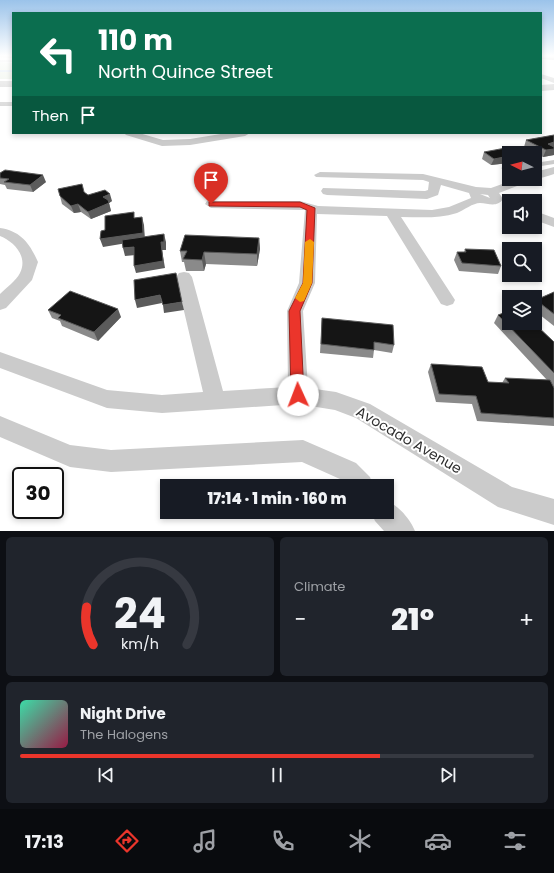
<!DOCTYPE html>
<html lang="en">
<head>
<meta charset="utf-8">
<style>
  body { margin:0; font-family:Poppins,sans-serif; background:#20242c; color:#f1f3f6; height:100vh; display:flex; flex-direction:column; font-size:15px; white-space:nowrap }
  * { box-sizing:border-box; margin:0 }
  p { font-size:13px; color:#9ea1a6 }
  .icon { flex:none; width:22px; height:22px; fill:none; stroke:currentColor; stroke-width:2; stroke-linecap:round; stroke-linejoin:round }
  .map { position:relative; height:531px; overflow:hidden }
  .side { display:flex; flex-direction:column; gap:6px; padding:6px; background:#0d0f14; flex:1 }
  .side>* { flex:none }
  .top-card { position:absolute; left:12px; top:12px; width:530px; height:122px; border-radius:0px; box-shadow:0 2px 6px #0003; background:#0b6e4f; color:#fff; overflow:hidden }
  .needle { width:26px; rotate:276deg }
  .controls { position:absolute; left:502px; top:146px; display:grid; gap:8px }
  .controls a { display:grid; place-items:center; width:40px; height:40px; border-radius:0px; background:#171b24; box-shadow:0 2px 6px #0003; font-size:20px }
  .speed { position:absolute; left:12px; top:467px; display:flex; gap:8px; font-size:20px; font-weight:700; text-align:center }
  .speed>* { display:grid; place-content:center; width:52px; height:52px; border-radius:50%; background:#171b24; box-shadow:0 2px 6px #0003; line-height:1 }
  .speed .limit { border:2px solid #111; border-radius:6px; background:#fff; color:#111 }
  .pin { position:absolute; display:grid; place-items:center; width:34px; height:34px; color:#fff; margin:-41px -17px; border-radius:50% 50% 50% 0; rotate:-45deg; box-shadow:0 0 4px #0007 }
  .pin .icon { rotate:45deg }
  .me { position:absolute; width:44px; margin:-22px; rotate:358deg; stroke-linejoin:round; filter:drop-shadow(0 0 3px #0008) }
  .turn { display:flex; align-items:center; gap:14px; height:84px; padding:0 20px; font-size:18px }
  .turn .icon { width:52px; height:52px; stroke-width:2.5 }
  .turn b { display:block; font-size:28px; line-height:34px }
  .then { display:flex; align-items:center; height:38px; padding:0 20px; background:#0003; gap:8px; font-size:15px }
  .big { font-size:30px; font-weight:800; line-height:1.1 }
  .side .widget { flex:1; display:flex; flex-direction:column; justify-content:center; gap:6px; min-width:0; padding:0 14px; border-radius:6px; background:#20242c }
  .side .dial { align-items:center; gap:0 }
  .dial svg { height:104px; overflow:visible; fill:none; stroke:#363941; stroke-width:7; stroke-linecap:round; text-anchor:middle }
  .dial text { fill:#f1f3f6; stroke:none }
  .song { display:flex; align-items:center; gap:12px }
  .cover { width:48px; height:48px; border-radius:6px; background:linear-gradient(135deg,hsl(160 70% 55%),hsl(340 70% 35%)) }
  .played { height:4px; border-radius:2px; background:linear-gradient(90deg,#eb352b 70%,#363941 70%) }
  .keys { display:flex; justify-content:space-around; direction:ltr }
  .heat { display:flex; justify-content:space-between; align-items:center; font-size:22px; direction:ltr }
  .side .tiles { flex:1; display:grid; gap:6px; grid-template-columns:1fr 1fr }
  .widget:last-child { grid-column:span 2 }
  .trip { position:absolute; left:160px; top:479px; width:234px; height:40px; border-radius:0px; background:#171b24; box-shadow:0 2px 6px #0003; font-weight:800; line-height:40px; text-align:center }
  .dock { display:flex; height:64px; justify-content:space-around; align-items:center; background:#090b0e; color:#9ea1a6 }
  .dock .icon { width:28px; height:28px }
  .dock .on { color:#eb352b }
  .dock b { font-size:18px; color:#f1f3f6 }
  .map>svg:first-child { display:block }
</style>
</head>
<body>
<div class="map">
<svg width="554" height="531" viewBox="0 0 554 531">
  <rect width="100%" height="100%" fill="#fff"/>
  <!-- green -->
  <polygon fill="#e2ecdb" points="0,62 13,63 13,79 0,79"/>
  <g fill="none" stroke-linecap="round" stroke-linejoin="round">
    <!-- stream -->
    <polyline stroke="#c7d9ed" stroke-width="2" points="0,71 13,71"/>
    <!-- service -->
    <g fill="#cbcbcb" fill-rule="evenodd">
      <rect x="0" y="60" width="13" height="2"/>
      <polygon points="554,160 554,164 535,167 535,163"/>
      <polygon points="509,165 509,169 504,170 501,168"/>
    </g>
    <!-- minor -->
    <g fill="#cbcbcb" fill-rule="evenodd">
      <polygon points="541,74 554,78 554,83 541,78"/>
      <rect x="0" y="102" width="13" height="4"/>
      <polygon points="124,133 139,133 163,140 190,139 227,133 250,133 245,136 190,145 162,146 126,135"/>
      <path d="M 554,167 L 554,174 C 547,176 540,179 533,179 L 535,179 L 535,172 Z"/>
      <path d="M 320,172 L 423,174 L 476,187 L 491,188 L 516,179 L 532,179 L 530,181 L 499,193 L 503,199 C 497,208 488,203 480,203 C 473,203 464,210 457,213 C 438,219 420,217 401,217 L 455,300 L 453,304 L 447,306 L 441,304 L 387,216 L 317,214 L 315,283 L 303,311 L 308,388 L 336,392 L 370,404 L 512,487 L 554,499 L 554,525 L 498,507 L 356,418 L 335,410 L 298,404 L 162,413 L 107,408 L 0,368 L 0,352 L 107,390 L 162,395 L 203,392 L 176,277 L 179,273 L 184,272 L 189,273 L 192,277 L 223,391 L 288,387 L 287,311 L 299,283 L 305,210 L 211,208 L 205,204 L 207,201 L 300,201 L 318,206 L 432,210 L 449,207 L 471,198 L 469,193 L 441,185 L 438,195 L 427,199 L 327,195 L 323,194 L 321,191 L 323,188 L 425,191 L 428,190 L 429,182 L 423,180 L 316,177 L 314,175 ZM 480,194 L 488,195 L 490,198 Z"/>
      <polygon points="535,211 554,218 554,227 535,220"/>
      <path d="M 0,228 C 21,231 30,244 38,262 L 32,280 L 6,308 L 0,310 L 0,294 C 6,288 16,281 20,273 C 28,257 15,242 0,236 Z"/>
      <polygon points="0,416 70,445 111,450 303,440 356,463 370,477 373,486 345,486 340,479 302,462 111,472 70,467 0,437"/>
      <path d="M 387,501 C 399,506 410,519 415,531 L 384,531 L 375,521 L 371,512 L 387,512 Z"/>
    </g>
    <!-- tertiary -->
    <g fill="#cbcbcb" fill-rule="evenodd">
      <rect x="0" y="81" width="13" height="6"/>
      <polygon points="554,84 554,90 541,91 541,85"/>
    </g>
    <!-- motorway -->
    <polygon fill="#959595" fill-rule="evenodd" points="541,56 554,56 554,60 541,59"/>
  </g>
  <!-- wall -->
  <g fill="#8a8a8a">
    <polygon points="0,56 13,56 13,58 0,57"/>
    <polygon points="554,135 554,155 543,157 524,147 526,140"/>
    <polygon points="484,152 509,153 509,163 491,165 482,159"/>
    <polygon points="0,173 46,182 33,192 7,189 5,185 0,184"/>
    <polygon points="84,192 88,195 112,201 109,203 111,211 91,219 81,212 74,213 62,204 60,196"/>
    <polygon points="259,238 260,249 257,266 206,264 204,271 186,271 184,262 182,262 180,251"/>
    <polygon points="465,249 501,266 498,274 459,271 454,260 457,252 464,252"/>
    <polygon points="554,292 554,326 535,311 535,302 536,300"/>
    <polygon points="48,310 121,317 98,341 62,326 60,321 52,318"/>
    <polygon points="498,315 554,342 554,426 477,421 472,404 436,402 428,372 431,364 488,382 502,383 505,378 547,380 494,323"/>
    <polygon points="322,318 394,345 392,353 374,350 373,358 320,353"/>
  </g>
  <!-- shaded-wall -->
  <g fill="#5b5b5b">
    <polygon points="554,142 554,148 548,144"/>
    <polygon points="554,149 554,155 543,157 546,150"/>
    <polygon points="509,156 509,163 491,165 494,159"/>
    <polygon points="43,175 46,182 33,192 30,185"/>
    <polygon points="110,194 112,201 109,203 111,211 91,219 88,212 103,197"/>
    <polygon points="78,204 81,212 74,213 71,206"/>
    <polygon points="142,217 144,225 145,240 103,247 100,239"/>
    <polygon points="164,234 166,242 166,250 162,250 165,268 136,273 134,266 161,242"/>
    <polygon points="259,238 260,249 257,266 257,254"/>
    <polygon points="134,247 136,255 125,256 123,248"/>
    <polygon points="204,252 206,264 204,271 202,260"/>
    <polygon points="160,295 162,303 137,308 135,300"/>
    <polygon points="182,302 184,310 164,313 163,305"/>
    <polygon points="118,309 121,317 98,341 94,332"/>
  </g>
  <!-- building -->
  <g fill="#151515" stroke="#5b5b5b">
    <polygon points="554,135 554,142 548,144 554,147 554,149 546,150 526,140"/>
    <polygon points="511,147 521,153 509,153 509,156 494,159 484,152"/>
    <polygon points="5,170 43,175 30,185 4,182 9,179 0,178 0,173"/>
    <polygon points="82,184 84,192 88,195 105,190 110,194 103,197 108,200 109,203 88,212 78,204 71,206 60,196 58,189"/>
    <polygon points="134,212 134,218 142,217 143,233 100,239 101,231 105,230 105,216"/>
    <polygon points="164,234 164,242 161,242 163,261 134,266 134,247 123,248 122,240"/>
    <polygon points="185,235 259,238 257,254 204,252 202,260 183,259 187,251 180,251"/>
    <polygon points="465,249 494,250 501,266 462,263 457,252 466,252"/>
    <polygon points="176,273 182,302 163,305 160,295 135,300 134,280"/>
    <polygon points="70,291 118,309 94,332 58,318 61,315 48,310"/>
    <polygon points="554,292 554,314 536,300"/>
    <polygon points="509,311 509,323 534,323 554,342 554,373 498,315"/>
    <polygon points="322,318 393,325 394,345 374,342 374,350 321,344"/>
    <polygon points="431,364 482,367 488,382 509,383 505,378 550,380 554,388 554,418 481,413 476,396 439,394"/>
  </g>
  <!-- sky -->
  <linearGradient id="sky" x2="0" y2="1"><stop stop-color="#9bc3ea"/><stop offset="0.43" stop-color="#fff"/><stop offset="1" stop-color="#fff" stop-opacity="0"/></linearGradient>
  <rect width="554" height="130" fill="url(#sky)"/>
  <!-- route -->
  <polygon fill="#eb352b" stroke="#99221c" points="209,202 300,202 315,208 312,283 300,311 304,395 302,399 298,400 293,399 291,395 289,311 303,283 307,210 300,207 211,206 209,206"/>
  <!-- slow -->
  <polygon fill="#f59e0b" points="310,239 314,242 312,283 304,301 300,302 295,298 303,283 305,242"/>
  <g text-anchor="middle" stroke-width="4" stroke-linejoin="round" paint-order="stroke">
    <!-- near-street labels -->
    <g font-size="14" fill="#2e2e2e" stroke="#fff">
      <text transform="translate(409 440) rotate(30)" y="5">Avocado Avenue</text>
    </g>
  </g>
</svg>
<div class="controls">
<a><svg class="needle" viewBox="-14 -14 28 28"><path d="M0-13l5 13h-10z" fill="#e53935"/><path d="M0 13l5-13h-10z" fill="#9ea1a6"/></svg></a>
<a><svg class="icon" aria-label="sound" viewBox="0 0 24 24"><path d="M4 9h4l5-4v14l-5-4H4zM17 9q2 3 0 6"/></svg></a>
<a><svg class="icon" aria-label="search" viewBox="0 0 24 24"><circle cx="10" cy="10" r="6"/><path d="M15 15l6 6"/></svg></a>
<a><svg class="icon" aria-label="layers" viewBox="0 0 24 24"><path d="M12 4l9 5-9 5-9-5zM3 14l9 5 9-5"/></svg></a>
</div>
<div class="speed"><div class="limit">30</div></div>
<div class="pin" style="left:211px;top:204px;background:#d93025"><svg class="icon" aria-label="arrive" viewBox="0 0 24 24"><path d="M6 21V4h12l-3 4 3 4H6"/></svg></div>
<svg class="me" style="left:298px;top:395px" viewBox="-20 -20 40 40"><circle r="19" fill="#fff"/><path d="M0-13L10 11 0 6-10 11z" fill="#eb352b"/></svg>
<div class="trip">17:14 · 1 min · 160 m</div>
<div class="top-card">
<div class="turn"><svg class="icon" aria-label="left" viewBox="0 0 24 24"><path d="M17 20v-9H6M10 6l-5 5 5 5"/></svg><div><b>110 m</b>North Quince Street</div></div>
<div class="then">Then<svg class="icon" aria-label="arrive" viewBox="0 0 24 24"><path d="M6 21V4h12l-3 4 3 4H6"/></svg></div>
</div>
</div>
<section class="side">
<div class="tiles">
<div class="widget dial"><svg viewBox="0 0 100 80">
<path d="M14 69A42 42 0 1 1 86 69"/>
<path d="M14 69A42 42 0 0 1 9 40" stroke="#eb352b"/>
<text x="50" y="56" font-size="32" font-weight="700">24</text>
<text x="50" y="72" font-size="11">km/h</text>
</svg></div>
<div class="widget"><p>Climate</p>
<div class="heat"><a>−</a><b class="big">21°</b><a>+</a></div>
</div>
<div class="widget">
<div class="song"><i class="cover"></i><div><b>Night Drive</b><p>The Halogens</p></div></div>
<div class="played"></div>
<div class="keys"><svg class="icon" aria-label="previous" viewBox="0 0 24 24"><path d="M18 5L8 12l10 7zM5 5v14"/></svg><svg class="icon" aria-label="pause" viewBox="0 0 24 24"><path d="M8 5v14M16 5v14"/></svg><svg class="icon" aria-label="next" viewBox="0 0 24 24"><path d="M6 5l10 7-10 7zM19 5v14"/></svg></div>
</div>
</div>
</section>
<nav class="dock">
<b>17:13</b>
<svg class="icon on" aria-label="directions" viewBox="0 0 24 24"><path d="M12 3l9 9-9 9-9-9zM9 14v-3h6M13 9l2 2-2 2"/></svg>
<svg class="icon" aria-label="music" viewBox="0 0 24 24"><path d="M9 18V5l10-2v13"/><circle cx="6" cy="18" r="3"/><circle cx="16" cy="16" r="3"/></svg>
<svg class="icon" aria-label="phone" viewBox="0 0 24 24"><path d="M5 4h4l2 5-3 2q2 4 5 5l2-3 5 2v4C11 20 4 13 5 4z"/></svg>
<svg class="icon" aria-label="climate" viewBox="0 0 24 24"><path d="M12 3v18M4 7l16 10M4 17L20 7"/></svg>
<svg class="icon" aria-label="car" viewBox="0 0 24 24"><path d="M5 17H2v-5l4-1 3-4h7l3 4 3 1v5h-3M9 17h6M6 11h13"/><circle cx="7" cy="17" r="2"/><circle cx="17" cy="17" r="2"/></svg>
<svg class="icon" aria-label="filters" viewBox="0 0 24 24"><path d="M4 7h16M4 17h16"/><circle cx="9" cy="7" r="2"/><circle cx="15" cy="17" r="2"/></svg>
</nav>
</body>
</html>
